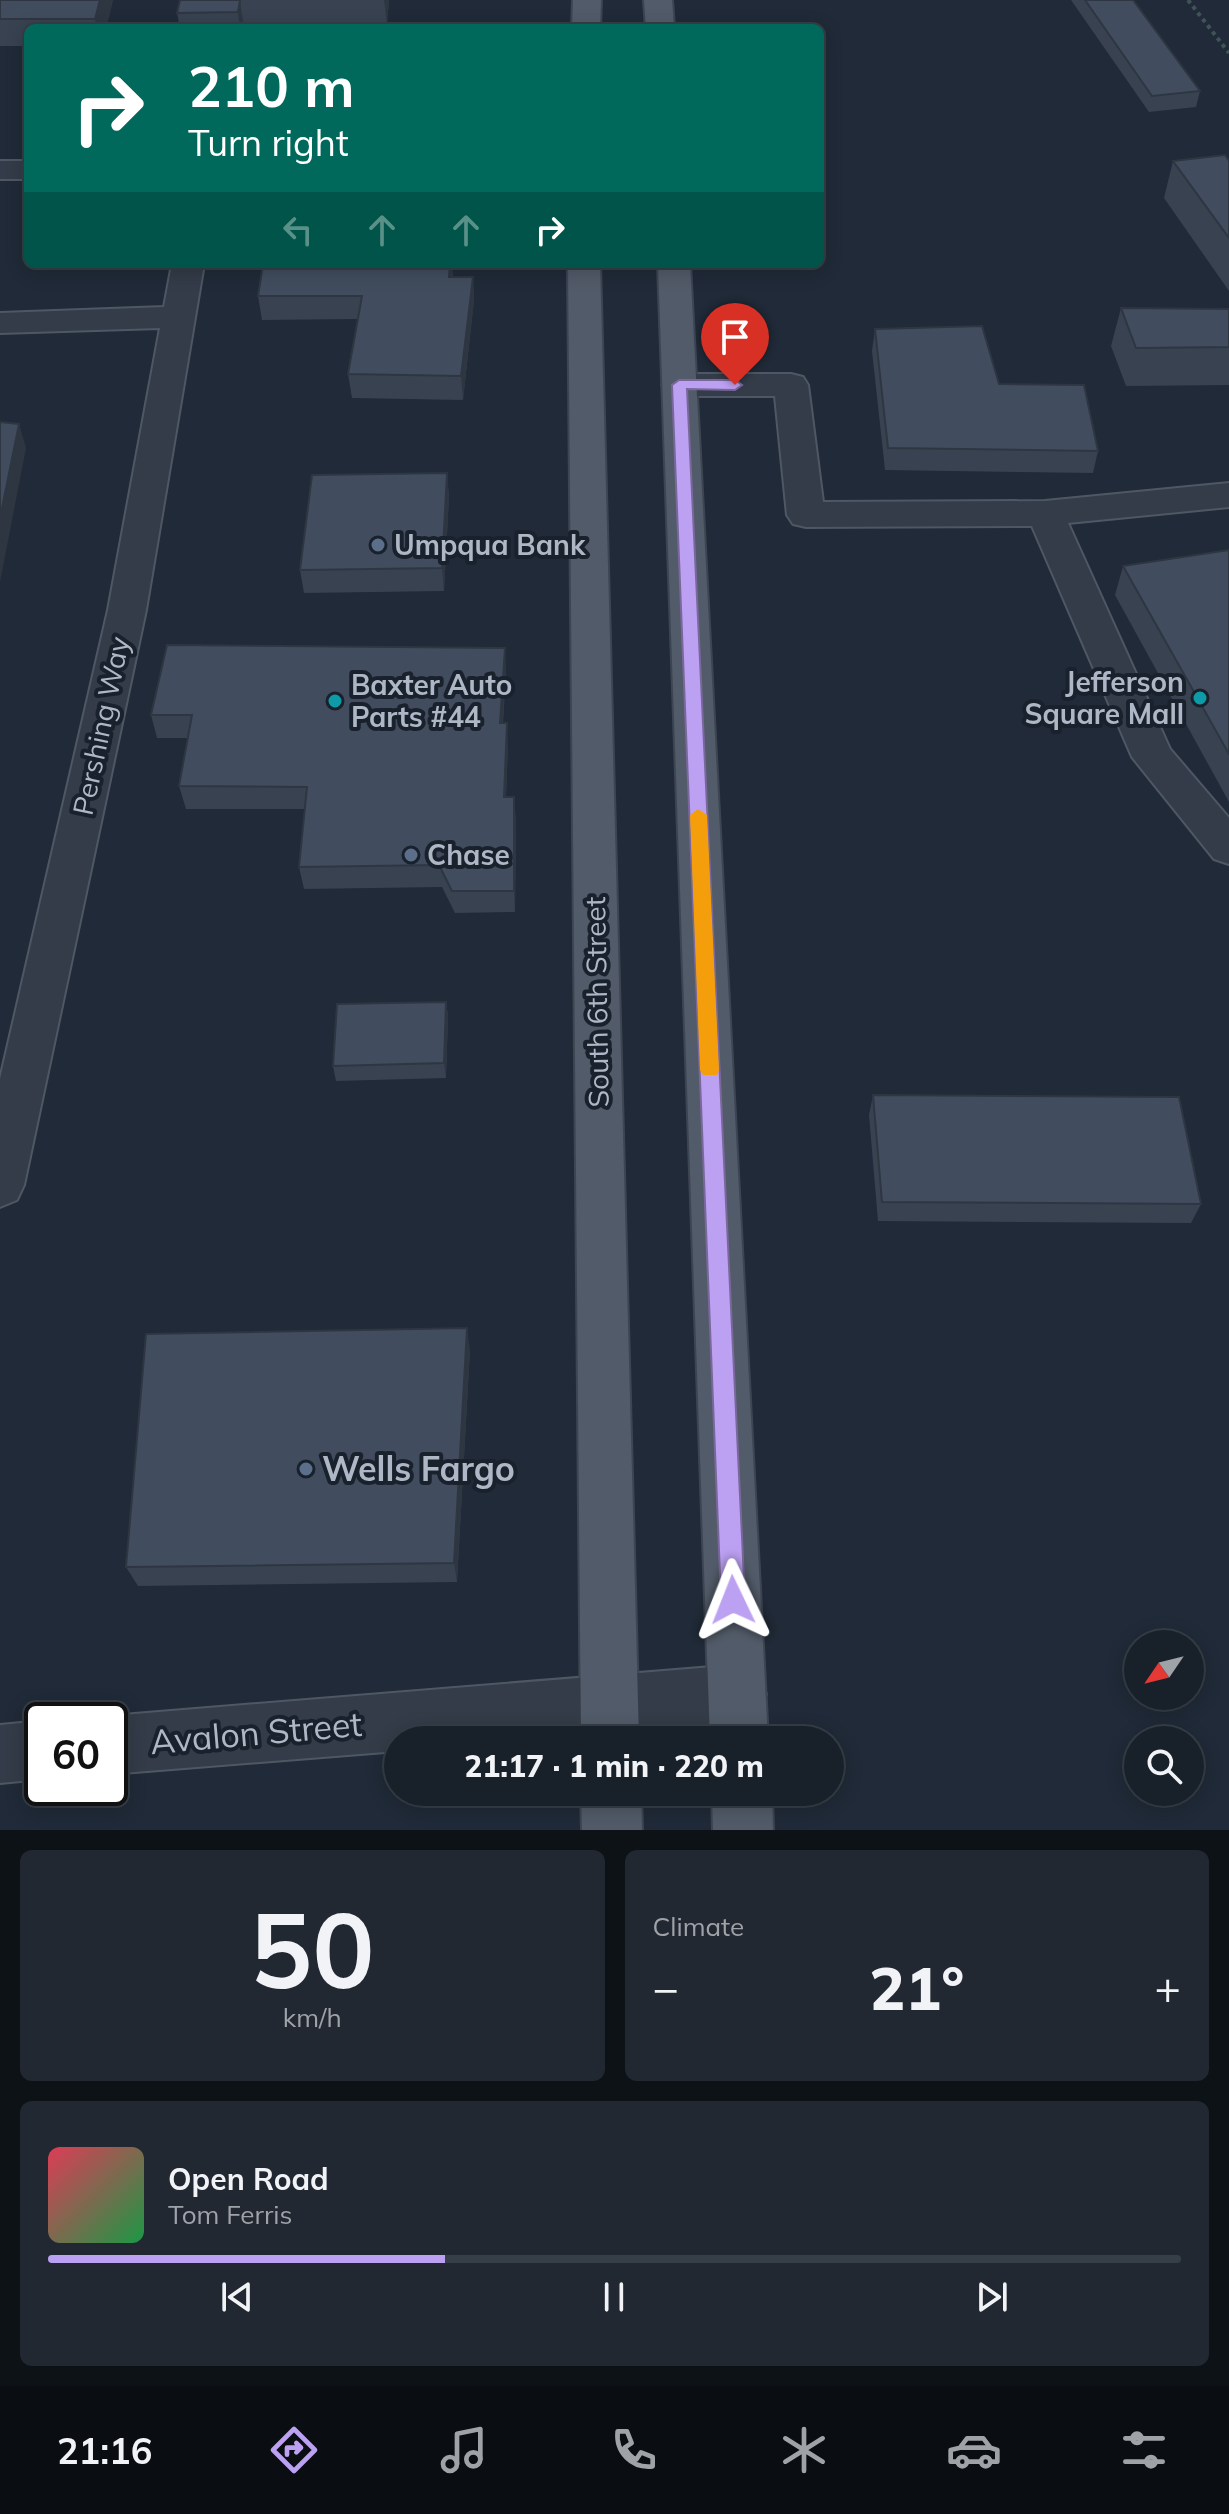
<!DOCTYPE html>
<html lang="en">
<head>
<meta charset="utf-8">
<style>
  body { margin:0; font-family:Mulish,sans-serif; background:#212832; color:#f1f3f6; height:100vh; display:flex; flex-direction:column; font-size:30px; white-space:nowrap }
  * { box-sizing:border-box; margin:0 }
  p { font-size:26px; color:#9fa3a8 }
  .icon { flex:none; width:44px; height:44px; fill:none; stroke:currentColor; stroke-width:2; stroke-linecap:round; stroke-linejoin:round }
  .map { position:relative; height:1830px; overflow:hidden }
  .side { display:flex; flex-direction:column; gap:20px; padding:20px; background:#0d1217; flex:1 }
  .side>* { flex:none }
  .hud { position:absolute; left:24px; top:24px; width:800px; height:244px; border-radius:12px; box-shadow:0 4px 20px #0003,0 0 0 2px #363e47; background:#00695c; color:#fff; overflow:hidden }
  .needle { width:52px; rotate:235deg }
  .fabs { position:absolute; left:1124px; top:1630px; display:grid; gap:16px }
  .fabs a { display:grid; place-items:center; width:80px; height:80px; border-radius:50%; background:#18202a; box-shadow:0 4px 20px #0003,0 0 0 2px #363e47; font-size:40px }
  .speed { position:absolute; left:24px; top:1702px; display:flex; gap:16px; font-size:40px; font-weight:700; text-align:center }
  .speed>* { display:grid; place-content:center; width:104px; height:104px; border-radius:50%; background:#18202a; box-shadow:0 4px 20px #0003,0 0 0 2px #363e47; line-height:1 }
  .speed .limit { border:4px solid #111; border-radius:12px; background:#fff; color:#111 }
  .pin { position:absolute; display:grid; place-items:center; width:68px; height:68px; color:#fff; margin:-82px -34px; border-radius:50% 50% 50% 0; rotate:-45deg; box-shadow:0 0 8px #0007 }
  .pin .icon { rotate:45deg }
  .me { position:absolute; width:88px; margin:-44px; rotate:358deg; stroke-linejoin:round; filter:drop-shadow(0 0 6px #0008) }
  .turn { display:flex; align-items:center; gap:28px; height:168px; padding:0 32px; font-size:36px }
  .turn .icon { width:104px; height:104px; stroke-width:2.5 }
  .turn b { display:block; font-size:56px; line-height:68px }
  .lanes { display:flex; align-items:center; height:76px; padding:0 32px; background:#0003; justify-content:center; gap:40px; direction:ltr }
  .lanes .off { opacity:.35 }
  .big { font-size:60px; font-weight:800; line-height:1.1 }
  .side .card { flex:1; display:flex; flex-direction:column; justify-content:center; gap:12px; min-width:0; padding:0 28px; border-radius:12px; background:#212832 }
  .side .dial { align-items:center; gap:0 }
  .dial b { font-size:104px; line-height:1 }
  .song { display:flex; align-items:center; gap:24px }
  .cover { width:96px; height:96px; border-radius:12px; background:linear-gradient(135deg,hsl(350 70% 55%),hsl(140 70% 35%)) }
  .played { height:8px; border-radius:4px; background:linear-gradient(90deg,#bca0f2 35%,#363e47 35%) }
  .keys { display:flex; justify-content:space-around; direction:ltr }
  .heat { display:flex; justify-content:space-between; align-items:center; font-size:44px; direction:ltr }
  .side .tiles { flex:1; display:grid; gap:20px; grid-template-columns:1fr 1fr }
  .card:last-child { grid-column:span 2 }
  .trip { position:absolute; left:384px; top:1726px; width:460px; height:80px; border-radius:40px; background:#18202a; box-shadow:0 4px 20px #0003,0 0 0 2px #363e47; font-weight:800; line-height:80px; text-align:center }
  .menu { display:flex; height:128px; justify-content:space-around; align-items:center; background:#0a0d11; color:#9fa3a8 }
  .menu .icon { width:56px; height:56px }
  .menu .on { color:#bca0f2 }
  .menu b { font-size:36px; color:#f1f3f6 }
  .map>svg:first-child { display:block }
</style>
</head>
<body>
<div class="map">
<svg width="1229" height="1830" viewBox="0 0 1229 1830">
  <rect width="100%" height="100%" fill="#202a38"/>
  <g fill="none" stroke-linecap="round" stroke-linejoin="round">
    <defs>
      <g id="minor">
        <rect x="0" y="161" width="28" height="18"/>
        <polygon points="172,264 204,264 146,610 24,1185 17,1200 0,1207 0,1079 108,610 160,328 0,333 0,313 164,307"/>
        <polygon points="679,374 791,374 803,377 808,385 823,502 1045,501 1229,483 1229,507 1068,523 1170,749 1229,818 1229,864 1214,859 1132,757 1032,526 806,527 793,524 787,515 775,396 679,396 667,393 662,385 667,377"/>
        <polygon points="737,1665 757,1674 766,1694 757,1714 737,1723 527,1740 398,1740 398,1751 110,1774 110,1720 100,1720 110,1716"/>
        <polygon points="42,1721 42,1779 0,1783 0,1725"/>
      </g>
      <g id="major">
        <polygon points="573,0 601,0 600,28 572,28"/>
        <polygon points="644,0 672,0 674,28 646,28"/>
        <polygon points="568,264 600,264 639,1740 581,1740"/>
        <polygon points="658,264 690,264 768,1740 710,1740"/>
        <polygon points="581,1792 641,1792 642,1830 582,1830"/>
        <polygon points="712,1792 772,1792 773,1830 713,1830"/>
      </g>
    </defs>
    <!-- minor casing -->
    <use href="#minor" stroke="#4e5763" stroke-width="4"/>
    <!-- major casing -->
    <use href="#major" stroke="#3d4552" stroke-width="4"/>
    <!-- path -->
    <polyline stroke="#405457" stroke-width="4" stroke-dasharray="4 4" stroke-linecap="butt" points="1188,0 1229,53"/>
    <!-- minor -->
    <use href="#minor" fill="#343c49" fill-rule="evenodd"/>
    <!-- major -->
    <use href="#major" fill="#525b69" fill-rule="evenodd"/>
  </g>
  <!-- wall -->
  <g fill="#384251">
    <polygon points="0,0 113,0 106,28 28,28 28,46 0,46"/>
    <polygon points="180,0 389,0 387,24 245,26 244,28 180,28 177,13"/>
    <polygon points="1071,0 1133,0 1200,91 1196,107 1149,112"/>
    <polygon points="1173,161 1229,161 1229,291 1164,198"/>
    <polygon points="453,271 453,277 473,277 474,300 463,400 352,398 348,374 358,319 262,320 258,296"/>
    <polygon points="1121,308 1229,309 1229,385 1126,386 1111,346"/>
    <polygon points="875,329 999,384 1098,451 1093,473 885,470 872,351"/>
    <polygon points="447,473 449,497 444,591 304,593 300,570"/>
    <polygon points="1229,550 1229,802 1115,595 1123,566"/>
    <polygon points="506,671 503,723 508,746 506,797 516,819 515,912 455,913 442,887 304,889 299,867 305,809 186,809 179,786 188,738 157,738 151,715"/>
    <polygon points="446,1002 448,1016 446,1078 336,1081 333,1066"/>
    <polygon points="873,1095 1201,1204 1191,1223 878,1221 869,1115"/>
    <polygon points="470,1350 457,1582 138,1586 126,1567"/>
  </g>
  <!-- shaded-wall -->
  <g fill="#2e3642">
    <polygon points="100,0 113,0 106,28 97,28 95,19"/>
    <polygon points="240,0 244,28 240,28 238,12"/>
    <polygon points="384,0 389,0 387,24"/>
    <polygon points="450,264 452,264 453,271 451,300 449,277"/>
    <polygon points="473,277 474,300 463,400 461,376"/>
    <polygon points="19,424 26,448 0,582 0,518"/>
    <polygon points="447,473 449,497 444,591 442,568"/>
    <polygon points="505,648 506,671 501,745 500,723"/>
    <polygon points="507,723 508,746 505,819 504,797"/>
    <polygon points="514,797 516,819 515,912 514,891"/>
    <polygon points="446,1002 448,1016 446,1078 444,1063"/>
    <polygon points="467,1328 470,1350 457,1582 454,1563"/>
  </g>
  <!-- building -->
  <g fill="#414d5e" stroke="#2e3642" stroke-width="2">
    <polygon points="0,0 100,0 95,19 0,19"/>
    <polygon points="180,0 240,0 238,12 177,13"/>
    <polygon points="1085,0 1133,0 1200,91 1152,96"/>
    <polygon points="1225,155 1229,161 1229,238 1173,161"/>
    <polygon points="263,264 450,264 449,277 473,277 461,376 348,374 362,296 258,296"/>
    <polygon points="1121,308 1229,309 1229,347 1136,348"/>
    <polygon points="982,326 999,384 1084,385 1098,451 888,448 875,329"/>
    <polygon points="0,422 19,424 0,518"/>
    <polygon points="447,473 442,568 300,570 312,475"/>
    <polygon points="1229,550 1229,754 1123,566"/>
    <polygon points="167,645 505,648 500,723 507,723 504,797 514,797 514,891 452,891 439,865 299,867 307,787 179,786 192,715 151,715"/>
    <polygon points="446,1002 444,1063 333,1066 337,1004"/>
    <polygon points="873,1095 1179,1097 1201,1204 882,1202"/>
    <polygon points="467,1328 454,1563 126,1567 146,1334"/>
  </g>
  <!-- route -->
  <polygon fill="#bca0f2" stroke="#7a689d" stroke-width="2" points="679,380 735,380 742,385 735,390 687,389 745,1600 741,1609 733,1612 725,1609 721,1600 672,385"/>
  <!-- slow -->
  <polygon fill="#f59e0b" points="698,809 707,815 719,1070 717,1075 703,1075 700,1070 690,815"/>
  <!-- markers -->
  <g fill="#5c6f8a" stroke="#19212d" stroke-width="3">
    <circle cx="378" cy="545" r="8"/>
    <circle cx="411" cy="855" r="8"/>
    <circle cx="306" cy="1469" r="8"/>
  </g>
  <g fill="#0f9aa8" stroke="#19212d" stroke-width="3">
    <circle cx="1200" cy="698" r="8"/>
    <circle cx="335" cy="701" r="8"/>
  </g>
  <g text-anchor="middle" stroke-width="8" stroke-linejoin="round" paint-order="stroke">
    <!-- poi labels -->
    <g font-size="28" font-weight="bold" fill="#aeb7c5" stroke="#19212d" text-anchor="start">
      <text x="394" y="555">Umpqua Bank</text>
      <text x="1184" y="692" text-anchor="end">Jefferson<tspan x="1184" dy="32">Square Mall</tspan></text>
      <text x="351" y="695">Baxter Auto<tspan x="351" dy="32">Parts #44</tspan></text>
      <text x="427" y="865">Chase</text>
    </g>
    <!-- street labels -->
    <g font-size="28" fill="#aeb7c5" stroke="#19212d">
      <text transform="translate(101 726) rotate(-78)" y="10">Pershing Way</text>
      <text transform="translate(597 1002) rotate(-91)" y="10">South 6th Street</text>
    </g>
    <!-- near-poi labels -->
    <g font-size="34" font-weight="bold" fill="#aeb7c5" stroke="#19212d" text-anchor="start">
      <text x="322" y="1481">Wells Fargo</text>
    </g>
    <!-- near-street labels -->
    <g font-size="34" fill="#aeb7c5" stroke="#19212d">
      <text transform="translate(256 1733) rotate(-5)" y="12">Avalon Street</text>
    </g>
  </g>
</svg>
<div class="fabs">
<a><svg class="needle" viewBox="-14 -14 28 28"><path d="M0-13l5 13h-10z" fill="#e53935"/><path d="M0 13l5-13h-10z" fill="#9fa3a8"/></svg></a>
<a><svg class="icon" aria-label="search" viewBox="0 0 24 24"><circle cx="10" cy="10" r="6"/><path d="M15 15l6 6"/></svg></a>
</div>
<div class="speed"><div class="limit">60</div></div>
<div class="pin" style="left:735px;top:385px;background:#d93025"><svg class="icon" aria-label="arrive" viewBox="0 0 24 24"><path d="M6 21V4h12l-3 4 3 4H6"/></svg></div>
<svg class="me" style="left:733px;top:1600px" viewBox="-20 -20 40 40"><path d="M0-17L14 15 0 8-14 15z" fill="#bca0f2" stroke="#fff" stroke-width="4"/></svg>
<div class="trip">21:17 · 1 min · 220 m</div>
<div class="hud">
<div class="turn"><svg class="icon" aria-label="right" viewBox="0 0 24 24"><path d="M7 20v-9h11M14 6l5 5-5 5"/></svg><div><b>210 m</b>Turn right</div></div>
<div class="lanes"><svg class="icon off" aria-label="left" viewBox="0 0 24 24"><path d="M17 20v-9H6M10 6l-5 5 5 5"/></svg><svg class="icon off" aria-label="ahead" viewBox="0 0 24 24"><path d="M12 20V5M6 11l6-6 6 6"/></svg><svg class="icon off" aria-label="ahead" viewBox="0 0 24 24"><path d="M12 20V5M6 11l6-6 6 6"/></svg><svg class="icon" aria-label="right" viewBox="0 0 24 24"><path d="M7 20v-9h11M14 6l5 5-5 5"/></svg></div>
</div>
</div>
<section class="side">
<div class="tiles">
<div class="card dial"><b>50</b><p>km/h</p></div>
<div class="card"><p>Climate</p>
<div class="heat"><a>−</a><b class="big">21°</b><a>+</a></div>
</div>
<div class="card">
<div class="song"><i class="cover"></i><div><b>Open Road</b><p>Tom Ferris</p></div></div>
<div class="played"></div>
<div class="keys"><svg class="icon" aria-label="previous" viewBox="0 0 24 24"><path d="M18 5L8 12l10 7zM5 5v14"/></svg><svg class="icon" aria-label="pause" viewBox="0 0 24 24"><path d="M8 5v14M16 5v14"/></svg><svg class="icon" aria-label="next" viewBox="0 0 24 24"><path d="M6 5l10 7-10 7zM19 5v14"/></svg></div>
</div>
</div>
</section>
<nav class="menu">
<b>21:16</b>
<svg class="icon on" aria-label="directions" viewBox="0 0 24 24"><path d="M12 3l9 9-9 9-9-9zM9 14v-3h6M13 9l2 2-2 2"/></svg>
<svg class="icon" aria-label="music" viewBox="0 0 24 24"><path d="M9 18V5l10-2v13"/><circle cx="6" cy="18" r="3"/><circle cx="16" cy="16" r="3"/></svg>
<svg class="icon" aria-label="phone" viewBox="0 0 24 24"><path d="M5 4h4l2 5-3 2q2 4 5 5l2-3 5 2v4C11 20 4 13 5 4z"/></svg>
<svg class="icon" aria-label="climate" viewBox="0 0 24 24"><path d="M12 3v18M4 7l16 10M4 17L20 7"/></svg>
<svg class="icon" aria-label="car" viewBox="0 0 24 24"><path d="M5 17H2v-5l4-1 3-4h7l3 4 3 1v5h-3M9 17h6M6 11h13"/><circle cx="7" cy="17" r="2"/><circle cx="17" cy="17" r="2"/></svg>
<svg class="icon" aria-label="filters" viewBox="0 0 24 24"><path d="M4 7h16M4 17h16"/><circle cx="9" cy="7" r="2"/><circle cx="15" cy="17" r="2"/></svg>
</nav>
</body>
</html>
